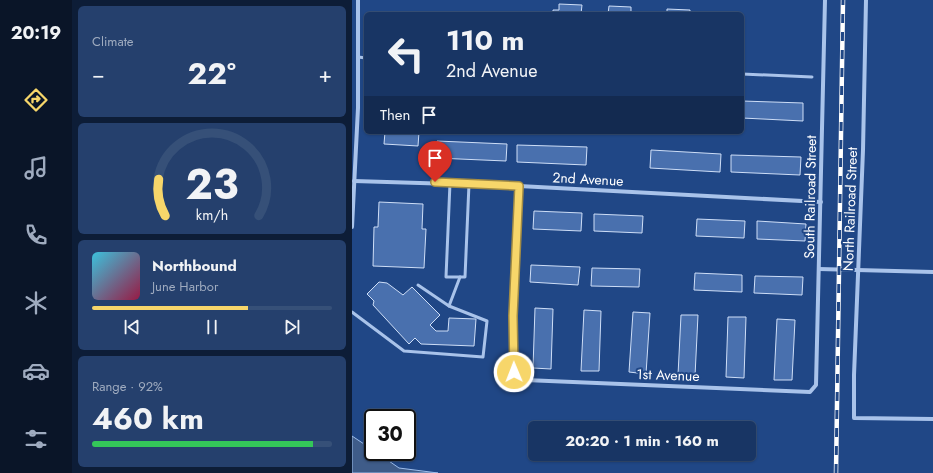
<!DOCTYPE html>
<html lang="en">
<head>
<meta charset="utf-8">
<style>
  body { margin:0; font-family:Jost,sans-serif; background:#25406d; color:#f1f3f6; height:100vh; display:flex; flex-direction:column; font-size:15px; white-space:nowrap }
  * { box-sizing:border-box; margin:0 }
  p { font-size:13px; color:#9fabbf }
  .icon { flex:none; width:22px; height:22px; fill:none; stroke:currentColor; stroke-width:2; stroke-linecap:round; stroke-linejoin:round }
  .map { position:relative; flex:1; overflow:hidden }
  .sheet { display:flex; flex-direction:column; gap:6px; padding:6px; background:#0d1d37; width:280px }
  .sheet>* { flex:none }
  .hud { position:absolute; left:12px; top:12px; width:380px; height:122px; border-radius:6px; box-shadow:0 1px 3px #0004,0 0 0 1px #365078; background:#183564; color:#f1f3f6; overflow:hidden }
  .speed { position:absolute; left:12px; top:409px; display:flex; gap:8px; font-size:20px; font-weight:700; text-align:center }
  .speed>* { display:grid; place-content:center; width:52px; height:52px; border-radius:50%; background:#183564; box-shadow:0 1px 3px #0004,0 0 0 1px #365078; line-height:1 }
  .speed .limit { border:2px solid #111; border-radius:6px; background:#fff; color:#111 }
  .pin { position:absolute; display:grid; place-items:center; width:34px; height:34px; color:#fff; margin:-41px -17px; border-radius:50% 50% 50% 0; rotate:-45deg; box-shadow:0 0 4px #0007 }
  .pin .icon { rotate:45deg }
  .me { position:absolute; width:44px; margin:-22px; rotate:359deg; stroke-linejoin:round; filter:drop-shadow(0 0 3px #0008) }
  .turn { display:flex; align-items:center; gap:14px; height:84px; padding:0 16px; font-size:18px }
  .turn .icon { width:52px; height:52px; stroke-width:2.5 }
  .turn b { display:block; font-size:28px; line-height:34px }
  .then { display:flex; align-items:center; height:38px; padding:0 16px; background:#0003; gap:8px; font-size:15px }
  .big { font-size:30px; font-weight:700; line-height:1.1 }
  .sheet .widget { flex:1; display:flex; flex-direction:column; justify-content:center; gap:6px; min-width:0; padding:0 14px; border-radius:6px; background:#25406d }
  .sheet .dial { align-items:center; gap:0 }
  .dial svg { height:104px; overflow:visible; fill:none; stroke:#365078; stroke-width:7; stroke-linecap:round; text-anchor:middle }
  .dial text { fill:#f1f3f6; stroke:none }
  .song { display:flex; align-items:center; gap:12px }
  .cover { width:48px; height:48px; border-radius:6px; background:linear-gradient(135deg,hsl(190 70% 55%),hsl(340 70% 35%)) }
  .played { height:4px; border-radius:2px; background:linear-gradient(90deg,#f7d66a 65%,#365078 65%) }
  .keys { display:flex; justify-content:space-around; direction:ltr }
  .heat { display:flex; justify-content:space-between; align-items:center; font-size:22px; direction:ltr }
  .charge { height:6px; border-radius:3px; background:linear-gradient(90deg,#34c759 92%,#365078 0) }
  .trip { position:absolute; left:176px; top:421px; width:228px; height:40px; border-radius:6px; background:#183564; box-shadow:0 1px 3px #0004,0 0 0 1px #365078; font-weight:700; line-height:40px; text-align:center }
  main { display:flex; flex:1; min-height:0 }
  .tabs { display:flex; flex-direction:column; width:72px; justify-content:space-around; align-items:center; background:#0a1528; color:#9fabbf }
  .tabs .icon { width:28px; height:28px }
  .tabs .selected { color:#f7d66a }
  .tabs b { font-size:18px; color:#f1f3f6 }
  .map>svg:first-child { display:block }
</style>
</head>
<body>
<main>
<nav class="tabs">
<b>20:19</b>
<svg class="icon selected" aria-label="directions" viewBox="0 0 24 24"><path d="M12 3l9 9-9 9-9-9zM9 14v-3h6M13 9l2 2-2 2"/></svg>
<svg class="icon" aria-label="music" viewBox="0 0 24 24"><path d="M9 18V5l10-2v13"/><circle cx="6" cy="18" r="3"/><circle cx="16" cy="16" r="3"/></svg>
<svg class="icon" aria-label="phone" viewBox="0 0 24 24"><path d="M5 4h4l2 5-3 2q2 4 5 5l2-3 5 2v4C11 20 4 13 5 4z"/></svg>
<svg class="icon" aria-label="climate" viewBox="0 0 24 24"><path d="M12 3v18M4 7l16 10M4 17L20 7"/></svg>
<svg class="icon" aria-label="car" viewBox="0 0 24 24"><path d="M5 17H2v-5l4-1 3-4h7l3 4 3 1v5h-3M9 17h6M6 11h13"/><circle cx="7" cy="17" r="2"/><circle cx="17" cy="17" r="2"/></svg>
<svg class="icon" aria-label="filters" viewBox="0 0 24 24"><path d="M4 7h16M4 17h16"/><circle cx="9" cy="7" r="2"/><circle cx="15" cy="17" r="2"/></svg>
</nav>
<section class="sheet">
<div class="widget"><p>Climate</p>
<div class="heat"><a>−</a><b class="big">22°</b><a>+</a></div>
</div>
<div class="widget dial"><svg viewBox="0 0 100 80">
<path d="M14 69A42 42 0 1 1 86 69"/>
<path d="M14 69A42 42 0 0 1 9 41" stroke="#f7d66a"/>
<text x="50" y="56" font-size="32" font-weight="700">23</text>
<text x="50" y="72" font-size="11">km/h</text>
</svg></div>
<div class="widget">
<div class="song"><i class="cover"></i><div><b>Northbound</b><p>June Harbor</p></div></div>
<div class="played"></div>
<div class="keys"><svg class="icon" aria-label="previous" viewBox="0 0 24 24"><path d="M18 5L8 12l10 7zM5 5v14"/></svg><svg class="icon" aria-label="pause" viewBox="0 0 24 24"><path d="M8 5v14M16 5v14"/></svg><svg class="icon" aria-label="next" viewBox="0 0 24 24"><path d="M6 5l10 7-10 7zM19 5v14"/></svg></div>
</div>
<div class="widget"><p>Range · 92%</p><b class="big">460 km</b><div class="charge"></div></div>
</section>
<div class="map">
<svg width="581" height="473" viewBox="0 0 581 473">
  <rect width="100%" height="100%" fill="#204786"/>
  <!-- water -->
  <polygon fill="#3f5c89" stroke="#9dbdeb" points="0,436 21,450 21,452 24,452 47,468 86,473 0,473"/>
  <!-- building -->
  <g fill="#4970ae" stroke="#cedef7">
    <polygon points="207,4 230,5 229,14 201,14 201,10 207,10"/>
    <polygon points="257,6 279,7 279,14 283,14 256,14"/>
    <polygon points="315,9 338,10 338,14 315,14"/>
    <polygon points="390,101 451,103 451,121 390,118"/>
    <polygon points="33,132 67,132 66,146 32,144"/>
    <polygon points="85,141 155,144 154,161 84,158"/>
    <polygon points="165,145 235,147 234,165 165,162"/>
    <polygon points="299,150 369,154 368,172 298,168"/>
    <polygon points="379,155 449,157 448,175 379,172"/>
    <polygon points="27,202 71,204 70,229 74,229 72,268 21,266 22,227 26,227"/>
    <polygon points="182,211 230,213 229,231 181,229"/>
    <polygon points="242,214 291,216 290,233 242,231"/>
    <polygon points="345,219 393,221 392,238 344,236"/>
    <polygon points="405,221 454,224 453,241 405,239"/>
    <polygon points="179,265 228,267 226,285 178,282"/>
    <polygon points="240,268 288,269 287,287 239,286"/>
    <polygon points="343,273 390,275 390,292 342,290"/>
    <polygon points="403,276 451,277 450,295 402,293"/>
    <polygon points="27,282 35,283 51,295 60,287 88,315 78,325 84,331 96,331 97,318 124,319 122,346 69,344 63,338 57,344 21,305 22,301 15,294"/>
    <polygon points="183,308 201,309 199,369 181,368"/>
    <polygon points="232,310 249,311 247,371 229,371"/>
    <polygon points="281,312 298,313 294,374 277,372"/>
    <polygon points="329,315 346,315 343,376 326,375"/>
    <polygon points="376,317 394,317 392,378 374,377"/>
    <polygon points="425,319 443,320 440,380 422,380"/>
  </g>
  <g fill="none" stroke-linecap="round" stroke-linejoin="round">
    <!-- service -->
    <g stroke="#a9c3ea" stroke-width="3">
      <polyline points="6,57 14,58"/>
      <polyline points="390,74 460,77"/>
      <polyline points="98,183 94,277 113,277 117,184"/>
      <polyline points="66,285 97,306 108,277"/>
      <polyline points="0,312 52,351 131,357 135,321 97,306"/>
    </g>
    <!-- minor -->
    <g stroke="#a9c3ea" stroke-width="4">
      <polyline points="514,0 511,150 502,375 502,418 581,419"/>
      <polyline points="2,181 167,186 469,202"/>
      <polyline points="167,186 161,315 162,372 173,380 458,392 464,385 473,0"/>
      <polyline points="0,227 6,108 6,0"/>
      <polyline points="467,269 581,272"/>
    </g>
    <defs>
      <polyline id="rail" points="484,473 491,0"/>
    </defs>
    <!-- rail casing -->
    <use href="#rail" stroke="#fff" stroke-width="4.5"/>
    <!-- rail -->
    <use href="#rail" stroke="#204786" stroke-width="3" stroke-dasharray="9" stroke-linecap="butt"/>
  </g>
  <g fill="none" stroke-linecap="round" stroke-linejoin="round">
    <defs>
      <polyline id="route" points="83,182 167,186 161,316 162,372"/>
    </defs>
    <!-- route casing -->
    <use href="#route" stroke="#a18b45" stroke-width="10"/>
    <!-- route -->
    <use href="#route" stroke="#f7d66a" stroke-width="7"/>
  </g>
  <g text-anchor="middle" stroke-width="4" stroke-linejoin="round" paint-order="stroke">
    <!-- street labels -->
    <g font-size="14" fill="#fff" stroke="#204786">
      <text transform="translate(236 179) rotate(3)" y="5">2nd Avenue</text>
      <text transform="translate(458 197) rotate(-89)" y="5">South Railroad Street</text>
      <text transform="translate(498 209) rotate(-88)" y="5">North Railroad Street</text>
      <text transform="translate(316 375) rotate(2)" y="5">1st Avenue</text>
    </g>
  </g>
</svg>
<div class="speed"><div class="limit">30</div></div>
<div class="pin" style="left:83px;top:182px;background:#d93025"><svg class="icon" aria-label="arrive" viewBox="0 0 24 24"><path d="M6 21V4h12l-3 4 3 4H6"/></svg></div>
<svg class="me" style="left:162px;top:372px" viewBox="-20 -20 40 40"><circle r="17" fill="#f7d66a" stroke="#fff" stroke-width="3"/><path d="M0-11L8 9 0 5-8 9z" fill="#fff"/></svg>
<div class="trip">20:20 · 1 min · 160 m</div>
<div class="hud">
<div class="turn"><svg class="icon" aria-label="left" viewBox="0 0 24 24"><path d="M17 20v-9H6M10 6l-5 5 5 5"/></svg><div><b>110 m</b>2nd Avenue</div></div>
<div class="then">Then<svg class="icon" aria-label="arrive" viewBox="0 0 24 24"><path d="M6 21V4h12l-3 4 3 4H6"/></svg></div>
</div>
</div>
</main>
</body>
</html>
